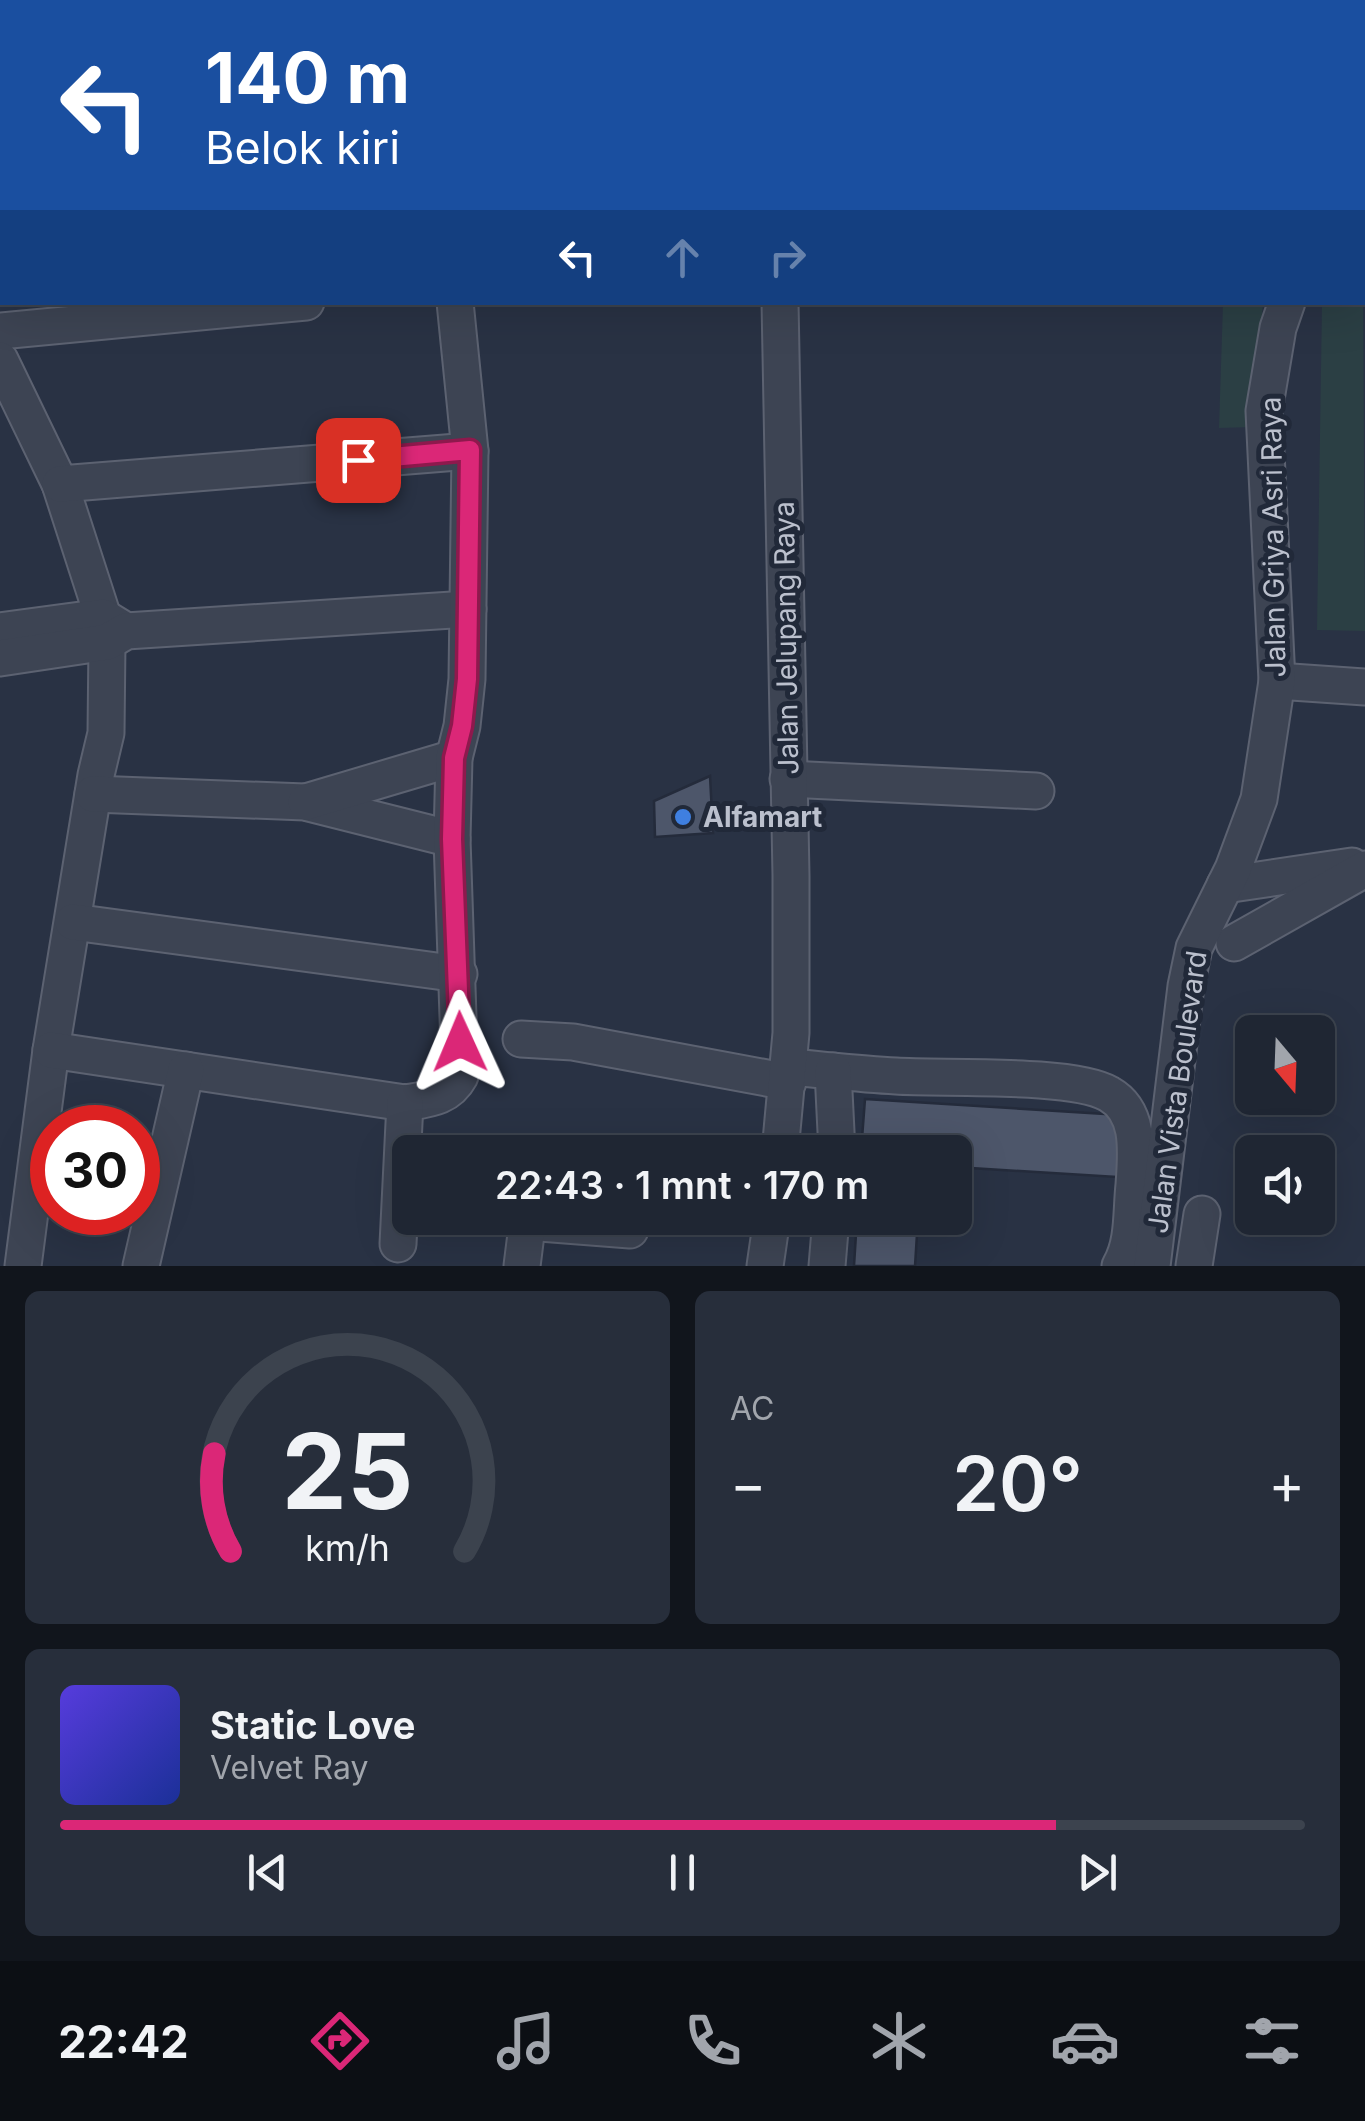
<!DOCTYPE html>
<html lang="id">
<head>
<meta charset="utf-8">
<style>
  body { margin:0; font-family:Inter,sans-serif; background:#272e3b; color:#f1f3f6; height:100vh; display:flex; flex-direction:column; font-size:38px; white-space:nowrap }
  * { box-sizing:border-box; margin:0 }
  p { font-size:32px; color:#a1a5ac }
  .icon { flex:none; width:55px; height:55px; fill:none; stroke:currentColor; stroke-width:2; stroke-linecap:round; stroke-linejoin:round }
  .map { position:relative; height:1266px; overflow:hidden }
  .panel { display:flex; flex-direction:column; gap:25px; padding:25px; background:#11151c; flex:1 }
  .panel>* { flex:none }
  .banner { position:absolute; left:0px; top:0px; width:1365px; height:305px; box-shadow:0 10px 40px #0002,0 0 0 2px #3c434e; background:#1a4fa0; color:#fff; overflow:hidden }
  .needle { width:65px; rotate:161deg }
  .tools { position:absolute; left:1235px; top:1015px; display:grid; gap:20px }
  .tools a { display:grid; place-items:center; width:100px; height:100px; border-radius:15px; background:#1f2633; box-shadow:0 10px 40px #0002,0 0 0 2px #3c434e; font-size:50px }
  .speed { position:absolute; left:30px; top:1105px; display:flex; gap:20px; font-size:50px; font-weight:700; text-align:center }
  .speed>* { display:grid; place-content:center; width:130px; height:130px; border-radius:50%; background:#1f2633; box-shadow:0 10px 40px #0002,0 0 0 2px #3c434e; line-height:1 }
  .speed .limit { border:15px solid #d22; background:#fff; color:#111 }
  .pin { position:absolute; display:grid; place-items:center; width:85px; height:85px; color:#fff; margin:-42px; border-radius:20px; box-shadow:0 5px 15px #0006 }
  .me { position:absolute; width:110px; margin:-55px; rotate:359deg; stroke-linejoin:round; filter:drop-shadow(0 0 8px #0008) }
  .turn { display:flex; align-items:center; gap:35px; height:210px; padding:0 40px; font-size:45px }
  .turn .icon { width:130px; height:130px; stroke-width:2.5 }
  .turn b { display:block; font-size:70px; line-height:85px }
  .lanes { display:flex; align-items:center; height:95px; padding:0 40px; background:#0003; justify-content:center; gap:50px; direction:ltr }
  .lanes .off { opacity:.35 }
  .big { font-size:75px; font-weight:600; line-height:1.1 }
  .panel .widget { flex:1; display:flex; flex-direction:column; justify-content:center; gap:15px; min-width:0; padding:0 35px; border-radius:15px; background:#272e3b }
  .panel .dial { align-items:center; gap:0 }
  .dial svg { height:260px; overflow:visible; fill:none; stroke:#3c434e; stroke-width:7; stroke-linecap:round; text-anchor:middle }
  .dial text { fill:#f1f3f6; stroke:none }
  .song { display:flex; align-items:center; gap:30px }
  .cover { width:120px; height:120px; border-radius:15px; background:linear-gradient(135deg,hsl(250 70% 55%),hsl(230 70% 35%)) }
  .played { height:10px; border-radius:5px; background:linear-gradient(90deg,#db2777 80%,#3c434e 80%) }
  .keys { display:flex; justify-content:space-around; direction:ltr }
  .heat { display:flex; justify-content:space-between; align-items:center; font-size:55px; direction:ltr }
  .panel .tiles { flex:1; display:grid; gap:25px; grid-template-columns:1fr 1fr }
  .widget:last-child { grid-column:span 2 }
  .trip { position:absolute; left:392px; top:1135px; width:580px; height:100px; border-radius:15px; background:#1f2633; box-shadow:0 10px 40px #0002,0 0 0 2px #3c434e; font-weight:600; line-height:100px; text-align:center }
  .tabs { display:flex; height:160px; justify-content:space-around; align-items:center; background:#0c0f14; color:#a1a5ac }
  .tabs .icon { width:70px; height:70px }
  .tabs .on { color:#db2777 }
  .tabs b { font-size:45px; color:#f1f3f6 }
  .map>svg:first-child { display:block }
</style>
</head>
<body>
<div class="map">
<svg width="1365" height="1266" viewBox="0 0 1365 1266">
  <rect width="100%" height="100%" fill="#293244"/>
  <!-- green -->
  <g fill="#2b3f44">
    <polygon points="1363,282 1365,631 1317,630 1322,303 1362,302"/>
    <polygon points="1223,303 1263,303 1253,427 1219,428"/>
  </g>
  <!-- building -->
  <g fill="#4d566a" stroke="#242b3b" stroke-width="2.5">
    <polygon points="710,776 713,833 655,837 654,801"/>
    <polygon points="865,1099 1121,1115 1117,1177 955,1167 955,1152 861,1152"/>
    <polygon points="857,1218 918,1218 915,1266 854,1266"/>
  </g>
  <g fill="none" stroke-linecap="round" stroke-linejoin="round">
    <defs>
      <g id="minor">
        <polyline points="757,0 758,2"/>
        <polyline points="1362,120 1365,116"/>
        <polyline points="0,133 2,132"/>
        <polyline points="0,167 2,167"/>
        <polyline points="1362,180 1365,177"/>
        <polyline points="1362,222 1365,222"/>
        <polyline points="1362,256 1365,256"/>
        <polyline points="0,331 306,302"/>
        <polyline points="0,360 60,484 103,617 107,642 106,733 96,775 51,1050 23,1266"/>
        <polyline points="60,484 470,451"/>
        <polyline points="0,631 103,617 121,628"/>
        <polyline points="0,658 107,642 126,631 468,609"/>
        <polyline points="1277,681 1365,687"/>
        <polyline points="788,779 1036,791"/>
        <polyline points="93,794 305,802 452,839"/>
        <polyline points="306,802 454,758"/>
        <polyline points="1225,885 1352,866"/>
        <polyline points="73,922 459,974"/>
        <polyline points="1234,943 1365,869"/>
        <polyline points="521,1039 573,1042 788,1082"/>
        <path d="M 51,1050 L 405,1103 C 429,1099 448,1098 460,1076 L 452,839 L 454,758 L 462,726 L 467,679 L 470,451 L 455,302"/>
        <path d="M 789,1067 C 825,1070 860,1074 896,1076 C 943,1079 1074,1073 1109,1094 C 1141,1112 1136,1153 1134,1185 C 1131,1212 1134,1242 1120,1266"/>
        <polyline points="833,1071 837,1152"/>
        <polyline points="780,1152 791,1033 791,876 780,302"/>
        <polyline points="527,1222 630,1230"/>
        <polyline points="398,1244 405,1103"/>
        <polyline points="141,1266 186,1070"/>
        <polyline points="522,1266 528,1218"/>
        <polyline points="765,1266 772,1218"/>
        <polyline points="827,1266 831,1218"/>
        <polyline points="1152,1266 1186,986 1194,948 1233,869 1259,799 1277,681 1264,411 1278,328 1287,302"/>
        <polyline points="1194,1266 1202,1214"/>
      </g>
    </defs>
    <!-- minor casing -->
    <use href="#minor" stroke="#5c6271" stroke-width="39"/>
    <!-- minor -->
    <use href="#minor" stroke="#3d4453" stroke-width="35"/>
  </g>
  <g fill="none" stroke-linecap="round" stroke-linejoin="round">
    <defs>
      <polyline id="route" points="358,460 470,450 467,679 462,726 454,758 452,839 460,1042"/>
    </defs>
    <!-- route casing -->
    <use href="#route" stroke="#8e194d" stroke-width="25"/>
    <!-- route -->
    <use href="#route" stroke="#db2777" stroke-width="18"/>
  </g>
  <!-- markers -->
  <circle fill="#3f7fe0" stroke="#212939" stroke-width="4" cx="683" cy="817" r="10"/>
  <g text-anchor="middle" stroke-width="10" stroke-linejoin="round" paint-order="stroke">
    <!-- street labels -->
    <g font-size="28" fill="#bbc0cd" stroke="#212939">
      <text transform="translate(1273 537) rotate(-91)" y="10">Jalan Griya Asri Raya</text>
      <text transform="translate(786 638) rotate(-91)" y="10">Jalan Jelupang Raya</text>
      <text transform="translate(1177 1092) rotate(-82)" y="10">Jalan Vista Boulevard</text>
    </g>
    <!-- poi labels -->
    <g font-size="28" font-weight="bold" fill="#bbc0cd" stroke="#212939" text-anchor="start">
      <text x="703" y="827">Alfamart</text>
    </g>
  </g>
</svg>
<div class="tools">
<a><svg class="needle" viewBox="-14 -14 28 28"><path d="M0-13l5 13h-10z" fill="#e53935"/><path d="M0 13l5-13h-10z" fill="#a1a5ac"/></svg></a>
<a><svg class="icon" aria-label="sound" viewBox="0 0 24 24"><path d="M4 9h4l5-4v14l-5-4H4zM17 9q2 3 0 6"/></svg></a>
</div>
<div class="speed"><div class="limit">30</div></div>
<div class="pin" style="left:358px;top:460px;background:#d93025"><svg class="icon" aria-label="arrive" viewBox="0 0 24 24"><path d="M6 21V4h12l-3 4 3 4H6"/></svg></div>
<svg class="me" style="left:460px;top:1042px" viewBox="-20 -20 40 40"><path d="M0-17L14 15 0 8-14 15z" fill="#db2777" stroke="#fff" stroke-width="4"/></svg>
<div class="trip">22:43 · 1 mnt · 170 m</div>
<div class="banner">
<div class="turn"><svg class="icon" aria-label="left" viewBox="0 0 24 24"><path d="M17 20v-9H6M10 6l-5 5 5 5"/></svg><div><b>140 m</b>Belok kiri</div></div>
<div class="lanes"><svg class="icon" aria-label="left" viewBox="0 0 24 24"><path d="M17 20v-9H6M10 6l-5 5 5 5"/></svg><svg class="icon off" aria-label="ahead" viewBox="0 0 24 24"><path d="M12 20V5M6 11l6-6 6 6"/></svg><svg class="icon off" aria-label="right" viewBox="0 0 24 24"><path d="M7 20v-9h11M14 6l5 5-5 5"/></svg></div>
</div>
</div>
<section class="panel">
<div class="tiles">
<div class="widget dial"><svg viewBox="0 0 100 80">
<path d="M14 69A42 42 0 1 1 86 69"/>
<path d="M14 69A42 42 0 0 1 9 39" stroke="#db2777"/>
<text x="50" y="56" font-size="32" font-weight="700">25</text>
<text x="50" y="72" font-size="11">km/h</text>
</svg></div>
<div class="widget"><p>AC</p>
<div class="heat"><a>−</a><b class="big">20°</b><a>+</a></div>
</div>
<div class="widget">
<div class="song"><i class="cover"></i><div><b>Static Love</b><p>Velvet Ray</p></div></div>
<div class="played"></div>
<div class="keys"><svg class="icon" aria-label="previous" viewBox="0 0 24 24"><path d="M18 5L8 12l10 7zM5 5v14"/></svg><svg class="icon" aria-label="pause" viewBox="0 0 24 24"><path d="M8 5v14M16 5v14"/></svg><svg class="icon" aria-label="next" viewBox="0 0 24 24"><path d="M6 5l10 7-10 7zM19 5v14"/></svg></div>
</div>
</div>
</section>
<nav class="tabs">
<b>22:42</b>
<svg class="icon on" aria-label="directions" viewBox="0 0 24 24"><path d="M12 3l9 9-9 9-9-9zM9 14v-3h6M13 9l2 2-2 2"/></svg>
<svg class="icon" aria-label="music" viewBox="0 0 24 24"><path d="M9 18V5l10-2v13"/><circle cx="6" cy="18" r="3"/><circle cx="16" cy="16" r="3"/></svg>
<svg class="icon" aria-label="phone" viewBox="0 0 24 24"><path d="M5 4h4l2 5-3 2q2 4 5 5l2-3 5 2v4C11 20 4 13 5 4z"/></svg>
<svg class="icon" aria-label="climate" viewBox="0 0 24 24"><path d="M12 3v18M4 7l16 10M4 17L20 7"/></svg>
<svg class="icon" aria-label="car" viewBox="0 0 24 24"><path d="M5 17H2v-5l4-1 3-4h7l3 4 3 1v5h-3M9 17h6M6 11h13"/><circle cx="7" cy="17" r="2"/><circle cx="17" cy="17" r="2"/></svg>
<svg class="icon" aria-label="filters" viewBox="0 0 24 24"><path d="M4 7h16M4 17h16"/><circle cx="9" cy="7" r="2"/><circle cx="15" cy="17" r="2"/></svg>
</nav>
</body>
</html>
